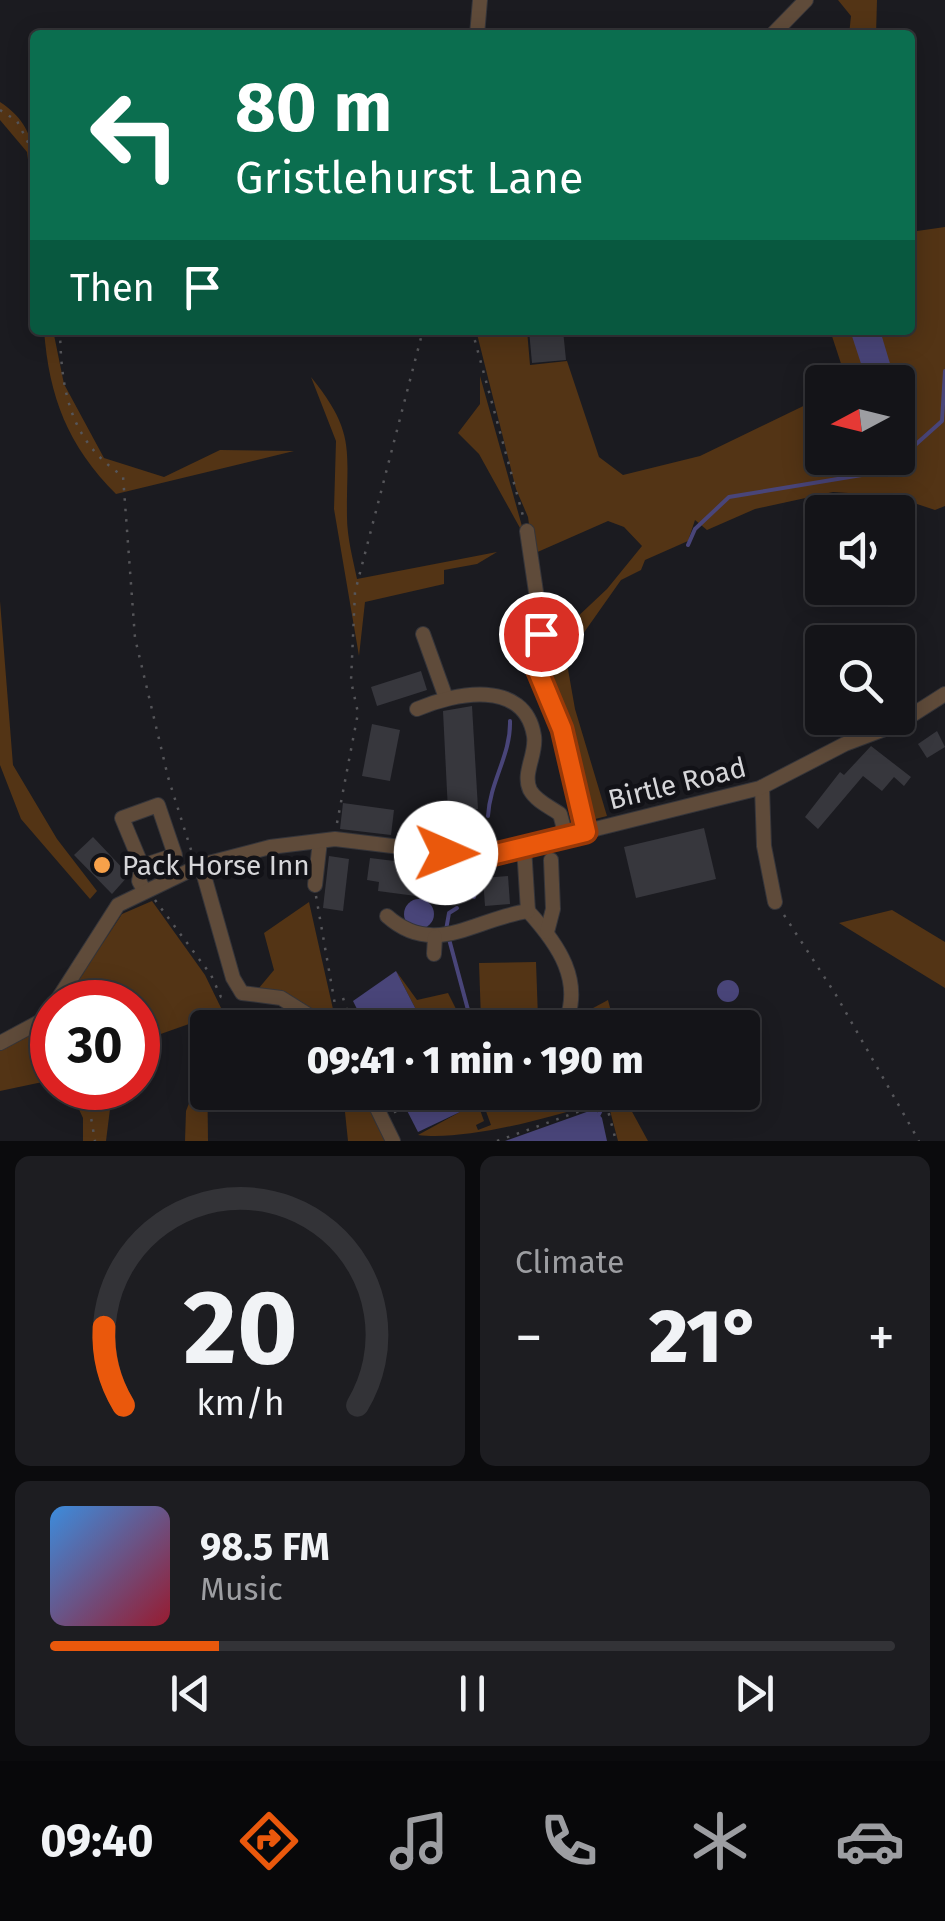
<!DOCTYPE html>
<html lang="en">
<head>
<meta charset="utf-8">
<style>
  body { margin:0; font-family:"Fira Sans",sans-serif; background:#1d1d21; color:#f1f3f6; height:100vh; display:flex; flex-direction:column; font-size:38px; white-space:nowrap }
  * { box-sizing:border-box; margin:0 }
  p { font-size:32px; color:#9d9ea2 }
  .icon { flex:none; width:55px; height:55px; fill:none; stroke:currentColor; stroke-width:2; stroke-linecap:round; stroke-linejoin:round }
  .map { position:relative; height:1141px; overflow:hidden }
  .drawer { display:flex; flex-direction:column; gap:15px; padding:15px; background:#0b0b0d; flex:1 }
  .drawer>* { flex:none }
  .banner { position:absolute; left:30px; top:30px; width:885px; height:305px; border-radius:10px; box-shadow:0 5px 25px #0003,0 0 0 2px #333337; background:#0b6e4f; color:#fff; overflow:hidden }
  .needle { width:65px; rotate:263deg }
  .buttons { position:absolute; left:805px; top:365px; display:grid; gap:20px }
  .buttons a { display:grid; place-items:center; width:110px; height:110px; border-radius:10px; background:#141418; box-shadow:0 5px 25px #0003,0 0 0 2px #333337; font-size:50px }
  .speed { position:absolute; left:30px; top:980px; display:flex; gap:20px; font-size:50px; font-weight:700; text-align:center }
  .speed>* { display:grid; place-content:center; width:130px; height:130px; border-radius:50%; background:#141418; box-shadow:0 5px 25px #0003,0 0 0 2px #333337; line-height:1 }
  .speed .limit { border:15px solid #d22; background:#fff; color:#111 }
  .pin { position:absolute; display:grid; place-items:center; width:85px; height:85px; color:#fff; margin:-42px; border:5px solid #fff; border-radius:50%; box-shadow:0 2px 10px #0007 }
  .me { position:absolute; width:110px; margin:-55px; rotate:91deg; stroke-linejoin:round; filter:drop-shadow(0 0 8px #0008) }
  .turn { display:flex; align-items:center; gap:35px; height:210px; padding:0 40px; font-size:45px }
  .turn .icon { width:130px; height:130px; stroke-width:2.5 }
  .turn b { display:block; font-size:70px; line-height:85px }
  .then { display:flex; align-items:center; height:95px; padding:0 40px; background:#0003; gap:20px; font-size:38px }
  .big { font-size:75px; font-weight:800; line-height:1.1 }
  .drawer .card { flex:1; display:flex; flex-direction:column; justify-content:center; gap:15px; min-width:0; padding:0 35px; border-radius:15px; background:#1d1d21 }
  .drawer .dial { align-items:center; gap:0 }
  .dial svg { height:260px; overflow:visible; fill:none; stroke:#333337; stroke-width:7; stroke-linecap:round; text-anchor:middle }
  .dial text { fill:#f1f3f6; stroke:none }
  .song { display:flex; align-items:center; gap:30px }
  .cover { width:120px; height:120px; border-radius:15px; background:linear-gradient(135deg,hsl(210 70% 55%),hsl(350 70% 35%)) }
  .played { height:10px; border-radius:5px; background:linear-gradient(90deg,#ea580c 20%,#333337 20%) }
  .keys { display:flex; justify-content:space-around; direction:ltr }
  .heat { display:flex; justify-content:space-between; align-items:center; font-size:55px; direction:ltr }
  .drawer .tiles { flex:1; display:grid; gap:15px; grid-template-columns:1fr 1fr }
  .card:last-child { grid-column:span 2 }
  .trip { position:absolute; left:190px; top:1010px; width:570px; height:100px; border-radius:10px; background:#141418; box-shadow:0 5px 25px #0003,0 0 0 2px #333337; font-weight:800; line-height:100px; text-align:center }
  .menu { display:flex; height:160px; justify-content:space-around; align-items:center; background:#08080a; color:#9d9ea2 }
  .menu .icon { width:70px; height:70px }
  .menu .active { color:#ea580c }
  .menu b { font-size:45px; color:#f1f3f6 }
  .map>svg:first-child { display:block }
</style>
</head>
<body>
<div class="map">
<svg width="945" height="1141" viewBox="0 0 945 1141">
  <rect width="100%" height="100%" fill="#1b1b20"/>
  <!-- green -->
  <g fill="#533415">
    <polygon points="838,0 877,0 876,35 849,35 851,16"/>
    <path d="M 0,102 C 42,129 35,167 35,212 L 27,152 L 0,120 Z"/>
    <polygon points="945,227 945,506 935,510 893,496 833,492 755,509 707,530 695,520 688,541 645,560 641,570 621,580 566,658 575,709 607,816 595,819 556,693 539,658 559,643 557,636 607,589 642,546 624,527 608,521 533,554 528,517 516,489 476,330 527,330 530,365 567,361 599,457 623,475 700,456 822,397 822,458 898,458 898,382 847,382 830,330 910,330 910,232"/>
    <path d="M 44,330 L 53,330 L 64,384 L 104,458 L 164,477 L 220,450 L 294,451 L 116,494 C 68,446 49,397 44,330 Z"/>
    <polygon points="480,376 525,537 479,454 458,433 480,404"/>
    <path d="M 311,377 C 357,434 346,450 347,517 C 347,537 353,560 357,579 L 497,552 L 477,564 L 444,570 L 444,584 L 365,602 L 359,656 L 334,509 L 336,441 Z"/>
    <polygon points="0,601 13,765 57,839 97,891 90,899 21,819 0,765"/>
    <polygon points="152,901 205,975 223,1012 138,1042 138,1002 64,1002 122,914"/>
    <polygon points="309,902 337,1027 283,996 259,988 274,970 264,933"/>
    <polygon points="892,910 945,942 945,988 839,923"/>
    <polygon points="536,962 538,1018 481,1019 479,963"/>
    <polygon points="396,971 417,1000 448,993 459,1015 459,1027 425,1027"/>
    <polygon points="608,1000 615,1027 586,1027 582,1014"/>
    <polygon points="52,1019 52,1080 0,1091 0,1050"/>
    <polygon points="207,1057 208,1141 185,1141 186,1111"/>
    <polygon points="69,1088 101,1088 110,1109 106,1141 83,1141 83,1118"/>
    <path d="M 591,1092 L 595,1103 C 548,1119 463,1141 418,1135 L 460,1112 L 464,1101 L 459,1093 L 474,1093 L 484,1121 L 476,1125 L 478,1130 L 491,1125 L 483,1103 L 494,1097 L 499,1107 L 543,1093 Z"/>
    <polygon points="343,1093 368,1097 389,1141 348,1141"/>
    <polygon points="616,1093 635,1093 630,1108 648,1141 618,1141 608,1103"/>
  </g>
  <!-- water -->
  <g fill="#494579">
    <polygon points="850,330 880,330 894,377 867,382"/>
    <circle cx="419" cy="914" r="15"/>
    <polygon points="396,971 425,1027 366,1027 353,1001"/>
    <circle cx="728" cy="991" r="11"/>
    <polygon points="398,1093 459,1093 464,1101 460,1112 418,1132"/>
    <polygon points="595,1109 602,1118 607,1141 505,1141"/>
  </g>
  <g fill="none" stroke-linecap="round" stroke-linejoin="round">
    <!-- stream -->
    <g stroke="#494579" stroke-width="4">
      <polyline points="688,545 695,529 729,497 886,471 942,421 945,371"/>
      <polyline points="542,665 565,644"/>
      <path d="M 488,816 C 490,781 511,755 510,721"/>
      <polyline points="474,897 478,875"/>
      <polyline points="446,930 449,913 457,908"/>
      <polyline points="449,939 471,1021 500,1028"/>
      <polyline points="598,1092 603,1106 599,1114"/>
    </g>
  </g>
  <!-- building -->
  <g fill="#37373d">
    <polygon points="529,330 563,330 566,360 532,363"/>
    <polygon points="421,671 427,690 377,706 371,687"/>
    <polygon points="472,706 478,809 448,811 443,711"/>
    <polygon points="372,724 400,730 390,781 362,776"/>
    <polygon points="937,731 945,747 927,758 918,744"/>
    <polygon points="871,746 911,777 904,786 894,777 882,791 863,776 818,829 805,817 840,772 844,775"/>
    <polygon points="343,803 394,810 391,835 340,829"/>
    <polygon points="704,828 716,879 636,898 624,847"/>
    <polygon points="93,837 129,875 112,894 74,855"/>
    <polygon points="329,856 349,859 343,911 323,908"/>
    <polygon points="370,858 419,864 418,872 464,878 461,902 378,891 379,882 367,880"/>
    <polygon points="508,876 510,904 485,906 483,878"/>
  </g>
  <g fill="none" stroke-linecap="round" stroke-linejoin="round">
    <defs>
      <g id="minor">
        <polyline points="477,35 480,0"/>
        <polyline points="772,35 806,0"/>
        <polyline points="527,531 544,646 532,657 562,729 586,831"/>
        <polyline points="423,634 446,698"/>
        <path d="M 417,709 C 454,693 525,678 534,736 C 537,754 522,773 530,790 C 536,801 550,807 560,814 L 566,836"/>
        <polyline points="762,787 764,846 775,902"/>
        <polyline points="201,865 233,978 242,993 281,998 329,1028"/>
        <polyline points="142,866 175,855 158,805 122,818 142,866 139,881 144,890"/>
        <polyline points="315,885 320,841"/>
        <path d="M 528,911 C 557,943 586,982 563,1028"/>
        <path d="M 387,916 C 434,958 474,919 528,911 L 524,847"/>
        <polyline points="547,932 553,909 551,860"/>
        <polyline points="434,954 435,937"/>
        <polyline points="56,1002 118,905 201,865 270,847 335,839 483,857 760,788 845,744 898,724 945,694"/>
        <polyline points="0,1043 41,1021 52,1007"/>
        <polyline points="369,1092 393,1141"/>
        <polyline points="479,1099 499,1092"/>
      </g>
    </defs>
    <!-- minor casing -->
    <use href="#minor" stroke="#35353a" stroke-width="16"/>
    <!-- path -->
    <g stroke="#56565a" stroke-width="2.5" stroke-dasharray="2.5 8" stroke-linecap="butt">
      <polyline points="0,110 17,121 35,156"/>
      <path d="M 60,330 C 61,391 70,441 123,476 L 135,638 L 168,777 L 192,853"/>
      <polyline points="472,330 523,516"/>
      <polyline points="337,823 358,713 351,681 355,592 423,330"/>
      <polyline points="316,896 337,1016"/>
      <polyline points="155,900 211,975 221,997 226,996"/>
      <polyline points="784,915 836,995 919,1141"/>
      <polyline points="343,998 353,1028"/>
      <polyline points="86,1088 95,1141"/>
      <polyline points="385,1092 398,1118"/>
      <polyline points="606,1103 616,1141"/>
      <polyline points="497,1141 605,1102 612,1092"/>
    </g>
    <!-- minor -->
    <use href="#minor" stroke="#5f4b3a" stroke-width="14"/>
  </g>
  <g fill="none" stroke-linecap="round" stroke-linejoin="round">
    <defs>
      <polyline id="route" points="446,853 483,857 586,832 562,729 532,657 544,646 541,634"/>
    </defs>
    <!-- route casing -->
    <use href="#route" stroke="#983908" stroke-width="25"/>
    <!-- route -->
    <use href="#route" stroke="#ea580c" stroke-width="18"/>
  </g>
  <!-- markers -->
  <circle fill="#f7a14a" stroke="#121217" stroke-width="4" cx="102" cy="865" r="10"/>
  <g text-anchor="middle" stroke-width="9" stroke-linejoin="round" paint-order="stroke">
    <!-- street labels -->
    <g font-size="28" fill="#d6d6d9" stroke="#121217">
      <text transform="translate(677 783) rotate(-14)" y="10">Birtle Road</text>
    </g>
    <!-- poi labels -->
    <g font-size="28" fill="#d6d6d9" stroke="#121217" text-anchor="start">
      <text x="122" y="875">Pack Horse Inn</text>
    </g>
  </g>
</svg>
<div class="buttons">
<a><svg class="needle" viewBox="-14 -14 28 28"><path d="M0-13l5 13h-10z" fill="#e53935"/><path d="M0 13l5-13h-10z" fill="#9d9ea2"/></svg></a>
<a><svg class="icon" aria-label="sound" viewBox="0 0 24 24"><path d="M4 9h4l5-4v14l-5-4H4zM17 9q2 3 0 6"/></svg></a>
<a><svg class="icon" aria-label="search" viewBox="0 0 24 24"><circle cx="10" cy="10" r="6"/><path d="M15 15l6 6"/></svg></a>
</div>
<div class="speed"><div class="limit">30</div></div>
<div class="pin" style="left:541px;top:634px;background:#d93025"><svg class="icon" aria-label="arrive" viewBox="0 0 24 24"><path d="M6 21V4h12l-3 4 3 4H6"/></svg></div>
<svg class="me" style="left:446px;top:853px" viewBox="-20 -20 40 40"><circle r="19" fill="#fff"/><path d="M0-13L10 11 0 6-10 11z" fill="#ea580c"/></svg>
<div class="trip">09:41 · 1 min · 190 m</div>
<div class="banner">
<div class="turn"><svg class="icon" aria-label="left" viewBox="0 0 24 24"><path d="M17 20v-9H6M10 6l-5 5 5 5"/></svg><div><b>80 m</b>Gristlehurst Lane</div></div>
<div class="then">Then<svg class="icon" aria-label="arrive" viewBox="0 0 24 24"><path d="M6 21V4h12l-3 4 3 4H6"/></svg></div>
</div>
</div>
<section class="drawer">
<div class="tiles">
<div class="card dial"><svg viewBox="0 0 100 80">
<path d="M14 69A42 42 0 1 1 86 69"/>
<path d="M14 69A42 42 0 0 1 8 45" stroke="#ea580c"/>
<text x="50" y="56" font-size="32" font-weight="700">20</text>
<text x="50" y="72" font-size="11">km/h</text>
</svg></div>
<div class="card"><p>Climate</p>
<div class="heat"><a>−</a><b class="big">21°</b><a>+</a></div>
</div>
<div class="card">
<div class="song"><i class="cover"></i><div><b>98.5 FM</b><p>Music</p></div></div>
<div class="played"></div>
<div class="keys"><svg class="icon" aria-label="previous" viewBox="0 0 24 24"><path d="M18 5L8 12l10 7zM5 5v14"/></svg><svg class="icon" aria-label="pause" viewBox="0 0 24 24"><path d="M8 5v14M16 5v14"/></svg><svg class="icon" aria-label="next" viewBox="0 0 24 24"><path d="M6 5l10 7-10 7zM19 5v14"/></svg></div>
</div>
</div>
</section>
<nav class="menu">
<b>09:40</b>
<svg class="icon active" aria-label="directions" viewBox="0 0 24 24"><path d="M12 3l9 9-9 9-9-9zM9 14v-3h6M13 9l2 2-2 2"/></svg>
<svg class="icon" aria-label="music" viewBox="0 0 24 24"><path d="M9 18V5l10-2v13"/><circle cx="6" cy="18" r="3"/><circle cx="16" cy="16" r="3"/></svg>
<svg class="icon" aria-label="phone" viewBox="0 0 24 24"><path d="M5 4h4l2 5-3 2q2 4 5 5l2-3 5 2v4C11 20 4 13 5 4z"/></svg>
<svg class="icon" aria-label="climate" viewBox="0 0 24 24"><path d="M12 3v18M4 7l16 10M4 17L20 7"/></svg>
<svg class="icon" aria-label="car" viewBox="0 0 24 24"><path d="M5 17H2v-5l4-1 3-4h7l3 4 3 1v5h-3M9 17h6M6 11h13"/><circle cx="7" cy="17" r="2"/><circle cx="17" cy="17" r="2"/></svg>
</nav>
</body>
</html>
